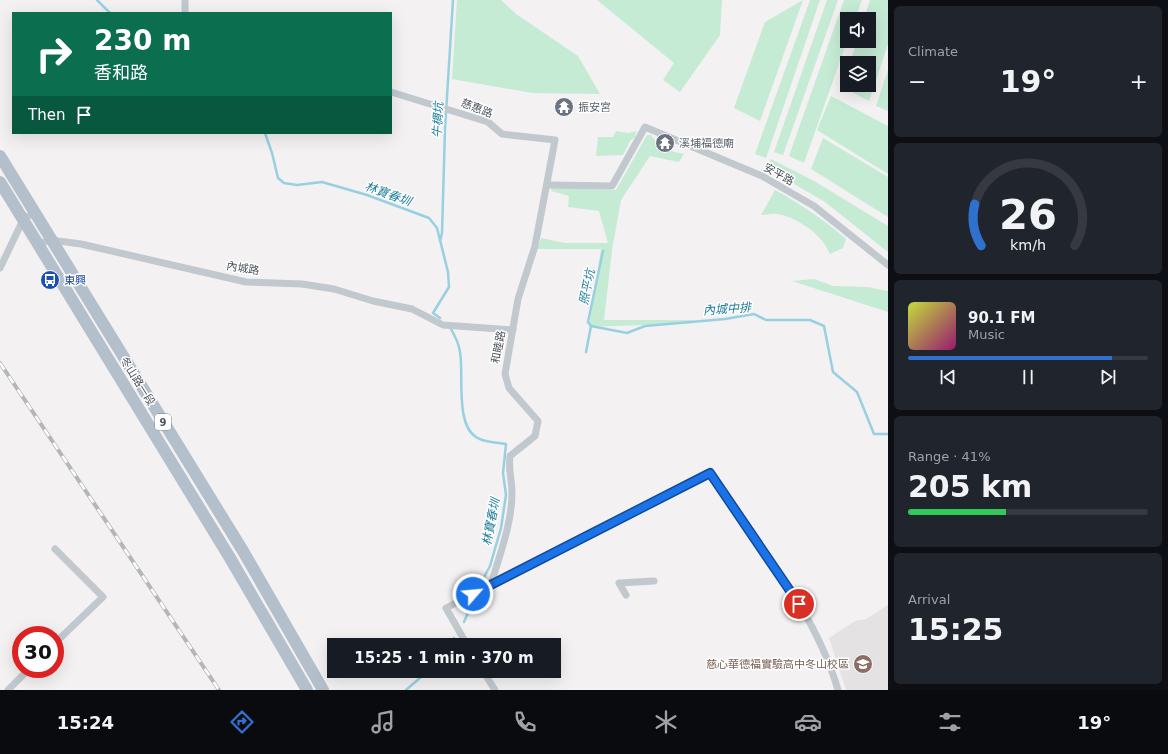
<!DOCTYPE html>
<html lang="en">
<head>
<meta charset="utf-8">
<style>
  body { margin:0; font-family:"DejaVu Sans","Noto Sans TC",sans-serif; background:#20242c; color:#f1f3f6; height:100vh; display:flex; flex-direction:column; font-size:15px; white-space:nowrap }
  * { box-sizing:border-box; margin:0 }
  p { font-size:13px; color:#9ea1a6 }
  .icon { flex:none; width:22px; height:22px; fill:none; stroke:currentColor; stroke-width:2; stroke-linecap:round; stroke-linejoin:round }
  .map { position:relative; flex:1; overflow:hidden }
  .drawer { display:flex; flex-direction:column; gap:6px; padding:6px; background:#0d0f14; width:280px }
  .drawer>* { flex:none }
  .guide { position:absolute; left:12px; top:12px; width:380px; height:122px; border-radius:0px; box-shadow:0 4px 16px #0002; background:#0b6e4f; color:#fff; overflow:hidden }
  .fabs { position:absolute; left:840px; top:12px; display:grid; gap:8px }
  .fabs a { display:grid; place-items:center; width:36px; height:36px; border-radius:0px; background:#171b24; box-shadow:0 4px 16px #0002; font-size:20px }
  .speed { position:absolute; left:12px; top:626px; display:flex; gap:8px; font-size:20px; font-weight:700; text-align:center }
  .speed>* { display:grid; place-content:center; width:52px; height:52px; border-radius:50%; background:#171b24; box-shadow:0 4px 16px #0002; line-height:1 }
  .speed .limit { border:6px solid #d22; background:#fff; color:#111 }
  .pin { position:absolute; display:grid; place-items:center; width:34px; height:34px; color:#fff; margin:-17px; border:2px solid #fff; border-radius:50%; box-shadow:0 1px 4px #0007 }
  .me { position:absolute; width:44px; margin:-22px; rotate:63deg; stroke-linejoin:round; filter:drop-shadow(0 0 3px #0008) }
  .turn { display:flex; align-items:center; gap:14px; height:84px; padding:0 16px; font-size:18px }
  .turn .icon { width:52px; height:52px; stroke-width:2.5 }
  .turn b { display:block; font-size:28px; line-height:34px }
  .then { display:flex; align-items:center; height:38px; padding:0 16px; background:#0003; gap:8px; font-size:15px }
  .big { font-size:30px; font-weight:600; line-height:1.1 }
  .drawer .card { flex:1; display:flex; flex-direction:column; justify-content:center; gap:6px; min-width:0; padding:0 14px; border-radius:6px; background:#20242c }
  .drawer .dial { align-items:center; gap:0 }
  .dial svg { height:104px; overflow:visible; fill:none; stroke:#363941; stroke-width:7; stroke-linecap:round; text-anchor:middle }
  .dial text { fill:#f1f3f6; stroke:none }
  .song { display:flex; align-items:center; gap:12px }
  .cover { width:48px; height:48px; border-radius:6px; background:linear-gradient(135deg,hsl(70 70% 55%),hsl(320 70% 35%)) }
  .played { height:4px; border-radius:2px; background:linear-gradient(90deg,#3070cf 85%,#363941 85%) }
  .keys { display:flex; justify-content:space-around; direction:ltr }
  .heat { display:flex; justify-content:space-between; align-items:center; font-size:22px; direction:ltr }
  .charge { height:6px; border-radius:3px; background:linear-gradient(90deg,#34c759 41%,#363941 0) }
  .trip { position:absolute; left:327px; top:638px; width:234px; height:40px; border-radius:0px; background:#171b24; box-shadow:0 4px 16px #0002; font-weight:600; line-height:40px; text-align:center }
  .menu { display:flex; height:64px; justify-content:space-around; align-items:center; background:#090b0e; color:#9ea1a6 }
  .menu .icon { width:28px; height:28px }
  .menu .active { color:#3070cf }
  .menu b { font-size:18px; color:#f1f3f6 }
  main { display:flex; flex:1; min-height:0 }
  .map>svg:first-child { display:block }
</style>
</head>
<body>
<main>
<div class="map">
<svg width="888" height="690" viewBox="0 0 888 690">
  <rect width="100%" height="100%" fill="#f3f1f1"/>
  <!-- education -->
  <polygon fill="#e4e2e2" points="888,605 888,690 846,690 829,638 855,621 866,619"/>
  <!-- green -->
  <g fill="#c6ebd5">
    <polygon points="457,0 501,0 516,14 578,56 600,94 532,93 452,79"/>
    <polygon points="597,0 722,0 720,35 680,92 663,80 674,63"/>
    <polygon points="803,0 760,121 734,108 765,22"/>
    <polygon points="810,0 820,0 766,158 755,154"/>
    <polygon points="827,0 838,0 783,155 774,152"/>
    <polygon points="844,0 862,0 855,19 847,19 847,41 804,163 789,156"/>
    <polygon points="870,0 888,0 888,44 869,101 842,87 847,71 847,85 869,85 869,63 850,63 857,41 869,41 869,19 864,19"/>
    <polygon points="888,70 888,111 876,106"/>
    <polygon points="831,96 888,126 888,174 817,130"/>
    <polygon points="616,131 628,133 636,131 635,137 630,141 623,155 596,156 598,137 613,137"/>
    <polygon points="647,135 651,135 662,149 684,154 679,162 650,156 621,200 612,250 604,320 692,320 693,323 589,327 601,249 538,249 541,238 565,243 608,243 599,211 568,207 569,196 551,191 552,187 616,190"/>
    <polygon points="823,138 888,177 888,217 811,169"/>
    <polygon points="771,159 814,181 888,226 888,252 825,202 767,168"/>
    <path d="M 775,190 C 801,204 824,220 846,239 L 843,248 L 830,254 C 823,235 797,217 777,214 C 772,213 766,215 761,215 Z"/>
    <polygon points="814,279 833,286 867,287 888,291 888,312 792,281"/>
  </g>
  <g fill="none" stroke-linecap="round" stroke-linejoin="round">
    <!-- stream -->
    <g stroke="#98d0e2" stroke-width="2.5">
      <polyline points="97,0 110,13"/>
      <polyline points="265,133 272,153 278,178 284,183 297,185 322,182 367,195 429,218 437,228 448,272 449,287 433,313 440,318"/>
      <polyline points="440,241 442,233 445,129 453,0"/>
      <polyline points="591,326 627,333 645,326 725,319 754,314 766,320 810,320 824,326 833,372 857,392 874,434 888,434"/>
      <path d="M 451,329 C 455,336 459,344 460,352 C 464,373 455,424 476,437 C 484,443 497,442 506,444 L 503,473 L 506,495 L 501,528 L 490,566 L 483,579"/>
      <polyline points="586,352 591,326 588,322 603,251"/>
      <polyline points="464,622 472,603"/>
      <polyline points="449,645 454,638"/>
      <polyline points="406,690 428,671"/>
    </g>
    <!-- minor -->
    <g stroke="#c1c8ce" stroke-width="7">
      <polyline points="185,0 185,13"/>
      <path d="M 391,92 L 488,122 L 502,134 L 555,140 L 535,246 L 518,299 L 505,374 L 509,388 L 538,421 L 535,436 L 510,456 C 508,469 512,480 512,493 C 512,524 499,556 491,585"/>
      <polyline points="548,185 612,186 645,127 762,176 814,206 888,265"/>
      <polyline points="37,244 51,240 81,244 246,282 302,284 334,289 373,301 412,309 443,325 513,330"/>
      <polyline points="0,268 23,220 34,212"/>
      <polyline points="626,595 619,583 654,581"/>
      <polyline points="55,643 103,597 55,549"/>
      <path d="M 467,645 L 446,608 L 710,473 C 756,543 814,608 838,690"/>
      <polyline points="483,671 495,690"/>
      <polyline points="8,690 29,669"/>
    </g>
    <!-- primary -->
    <g stroke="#b4bfcc" stroke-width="12">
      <polyline points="0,156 243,551 323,690"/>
      <polyline points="0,182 230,558 307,690"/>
    </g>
    <defs>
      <polyline id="rail" points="0,363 219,690"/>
    </defs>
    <!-- rail casing -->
    <use href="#rail" stroke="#b4b6ba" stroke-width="4"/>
    <!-- rail -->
    <use href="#rail" stroke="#fff" stroke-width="2.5" stroke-dasharray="8" stroke-linecap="butt"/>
  </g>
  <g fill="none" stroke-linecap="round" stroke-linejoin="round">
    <defs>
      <polyline id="route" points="473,594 710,473 799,604"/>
    </defs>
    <!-- route casing -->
    <use href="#route" stroke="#114b97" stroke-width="10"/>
    <!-- route -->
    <use href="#route" stroke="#1a73e8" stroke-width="7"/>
  </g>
  <!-- icons -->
  <defs>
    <symbol id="temple-disc" viewBox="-11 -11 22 22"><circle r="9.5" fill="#6b7280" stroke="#fff"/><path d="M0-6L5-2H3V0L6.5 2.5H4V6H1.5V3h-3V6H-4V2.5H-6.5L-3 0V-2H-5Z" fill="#fff"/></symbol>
    <symbol id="bus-disc" viewBox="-11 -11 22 22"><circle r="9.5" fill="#1a4fb4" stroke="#fff"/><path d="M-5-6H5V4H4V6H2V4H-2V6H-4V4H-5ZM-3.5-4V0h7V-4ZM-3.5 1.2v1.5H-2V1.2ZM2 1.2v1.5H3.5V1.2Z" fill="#fff"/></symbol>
    <symbol id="school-disc" viewBox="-11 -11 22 22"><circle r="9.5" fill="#8d6e63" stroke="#fff"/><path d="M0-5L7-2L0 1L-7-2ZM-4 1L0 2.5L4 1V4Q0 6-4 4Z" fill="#fff"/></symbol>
  </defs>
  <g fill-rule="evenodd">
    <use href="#temple-disc" x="553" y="96" width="22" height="22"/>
    <use href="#temple-disc" x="654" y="132" width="22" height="22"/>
    <use href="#bus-disc" x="39" y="269" width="22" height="22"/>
    <use href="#school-disc" x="852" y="653" width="22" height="22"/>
  </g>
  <g text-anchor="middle" stroke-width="3" stroke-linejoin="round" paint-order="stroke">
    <!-- shield labels -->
    <rect fill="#fff" stroke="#81878d" stroke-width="1" x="155" y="414" width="16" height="16" rx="3"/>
    <g font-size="10" font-weight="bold" fill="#4b545c">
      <text x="163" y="426">9</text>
    </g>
    <!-- worship labels -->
    <g font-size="11" fill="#5b616d" stroke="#fff" text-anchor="start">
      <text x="578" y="111">振安宮</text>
      <text x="679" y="147">溪埔福德廟</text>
    </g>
    <!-- street labels -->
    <g font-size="11" fill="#4b545c" stroke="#fff">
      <text transform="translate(477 108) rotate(21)" y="4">慈惠路</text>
      <text transform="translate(779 174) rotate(29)" y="4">安平路</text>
      <text transform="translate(243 268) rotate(9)" y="4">內城路</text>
      <text transform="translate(498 347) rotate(-79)" y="4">和睦路</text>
      <text transform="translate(138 381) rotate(58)" y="4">冬山路一段</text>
    </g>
    <!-- transit labels -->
    <g font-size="11" fill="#164399" stroke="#fff" text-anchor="start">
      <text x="64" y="284">東興</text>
    </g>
    <!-- education labels -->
    <g font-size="11" fill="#785e54" stroke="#fff" text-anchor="end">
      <text x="849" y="668">慈心華德福實驗高中冬山校區</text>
    </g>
    <!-- water labels -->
    <g font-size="12" font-style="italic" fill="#1e7e9c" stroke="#fff">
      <text transform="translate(438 120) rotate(-87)" y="4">牛椆坑</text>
      <text transform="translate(388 194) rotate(20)" y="4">林寶春圳</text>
      <text transform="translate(587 287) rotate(-78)" y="4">照平坑</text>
      <text transform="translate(727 309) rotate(-4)" y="4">內城中排</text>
      <text transform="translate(491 522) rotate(-79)" y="4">林寶春圳</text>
    </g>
  </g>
</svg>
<div class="fabs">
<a><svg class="icon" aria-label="sound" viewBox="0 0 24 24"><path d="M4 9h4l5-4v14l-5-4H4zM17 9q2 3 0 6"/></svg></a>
<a><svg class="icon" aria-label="layers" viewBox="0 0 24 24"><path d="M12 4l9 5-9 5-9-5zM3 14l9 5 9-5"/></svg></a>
</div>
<div class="speed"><div class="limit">30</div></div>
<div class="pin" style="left:799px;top:604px;background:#d93025"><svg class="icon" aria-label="arrive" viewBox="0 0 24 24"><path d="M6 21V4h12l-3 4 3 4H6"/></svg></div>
<svg class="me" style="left:473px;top:594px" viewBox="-20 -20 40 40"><circle r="17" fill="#1a73e8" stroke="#fff" stroke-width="3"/><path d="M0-11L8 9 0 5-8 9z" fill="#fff"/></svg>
<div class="trip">15:25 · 1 min · 370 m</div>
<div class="guide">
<div class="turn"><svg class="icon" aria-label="right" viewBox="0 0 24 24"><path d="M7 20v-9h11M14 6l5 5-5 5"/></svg><div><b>230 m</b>香和路</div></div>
<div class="then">Then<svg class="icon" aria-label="arrive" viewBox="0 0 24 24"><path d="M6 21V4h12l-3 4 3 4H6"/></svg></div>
</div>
</div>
<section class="drawer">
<div class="card"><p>Climate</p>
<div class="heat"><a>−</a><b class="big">19°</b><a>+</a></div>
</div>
<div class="card dial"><svg viewBox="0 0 100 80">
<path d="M14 69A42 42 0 1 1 86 69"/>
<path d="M14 69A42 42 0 0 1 9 37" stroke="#3070cf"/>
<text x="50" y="56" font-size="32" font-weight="700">26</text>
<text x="50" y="72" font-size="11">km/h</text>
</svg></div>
<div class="card">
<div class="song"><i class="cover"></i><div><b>90.1 FM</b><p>Music</p></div></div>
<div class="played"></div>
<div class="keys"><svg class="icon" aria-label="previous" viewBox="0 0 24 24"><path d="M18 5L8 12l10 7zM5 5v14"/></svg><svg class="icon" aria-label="pause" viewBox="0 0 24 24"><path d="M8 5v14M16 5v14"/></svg><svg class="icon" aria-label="next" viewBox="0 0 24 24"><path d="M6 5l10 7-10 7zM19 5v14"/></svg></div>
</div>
<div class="card"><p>Range · 41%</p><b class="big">205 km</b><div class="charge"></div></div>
<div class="card"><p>Arrival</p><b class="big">15:25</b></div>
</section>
</main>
<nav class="menu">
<b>15:24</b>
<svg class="icon active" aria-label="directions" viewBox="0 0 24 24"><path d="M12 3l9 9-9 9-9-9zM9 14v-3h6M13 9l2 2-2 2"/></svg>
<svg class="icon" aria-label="music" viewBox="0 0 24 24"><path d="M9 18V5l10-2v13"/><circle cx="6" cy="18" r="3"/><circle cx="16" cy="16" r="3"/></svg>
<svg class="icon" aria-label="phone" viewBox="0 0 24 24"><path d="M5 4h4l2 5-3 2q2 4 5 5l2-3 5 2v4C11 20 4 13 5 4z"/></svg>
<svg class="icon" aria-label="climate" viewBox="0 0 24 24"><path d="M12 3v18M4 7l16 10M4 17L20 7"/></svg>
<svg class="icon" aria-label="car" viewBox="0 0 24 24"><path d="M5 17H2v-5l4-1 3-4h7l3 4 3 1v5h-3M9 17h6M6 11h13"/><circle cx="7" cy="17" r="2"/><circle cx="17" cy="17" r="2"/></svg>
<svg class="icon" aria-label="filters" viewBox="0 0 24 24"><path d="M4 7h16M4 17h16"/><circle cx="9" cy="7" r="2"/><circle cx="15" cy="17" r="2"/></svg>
<b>19°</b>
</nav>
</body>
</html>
